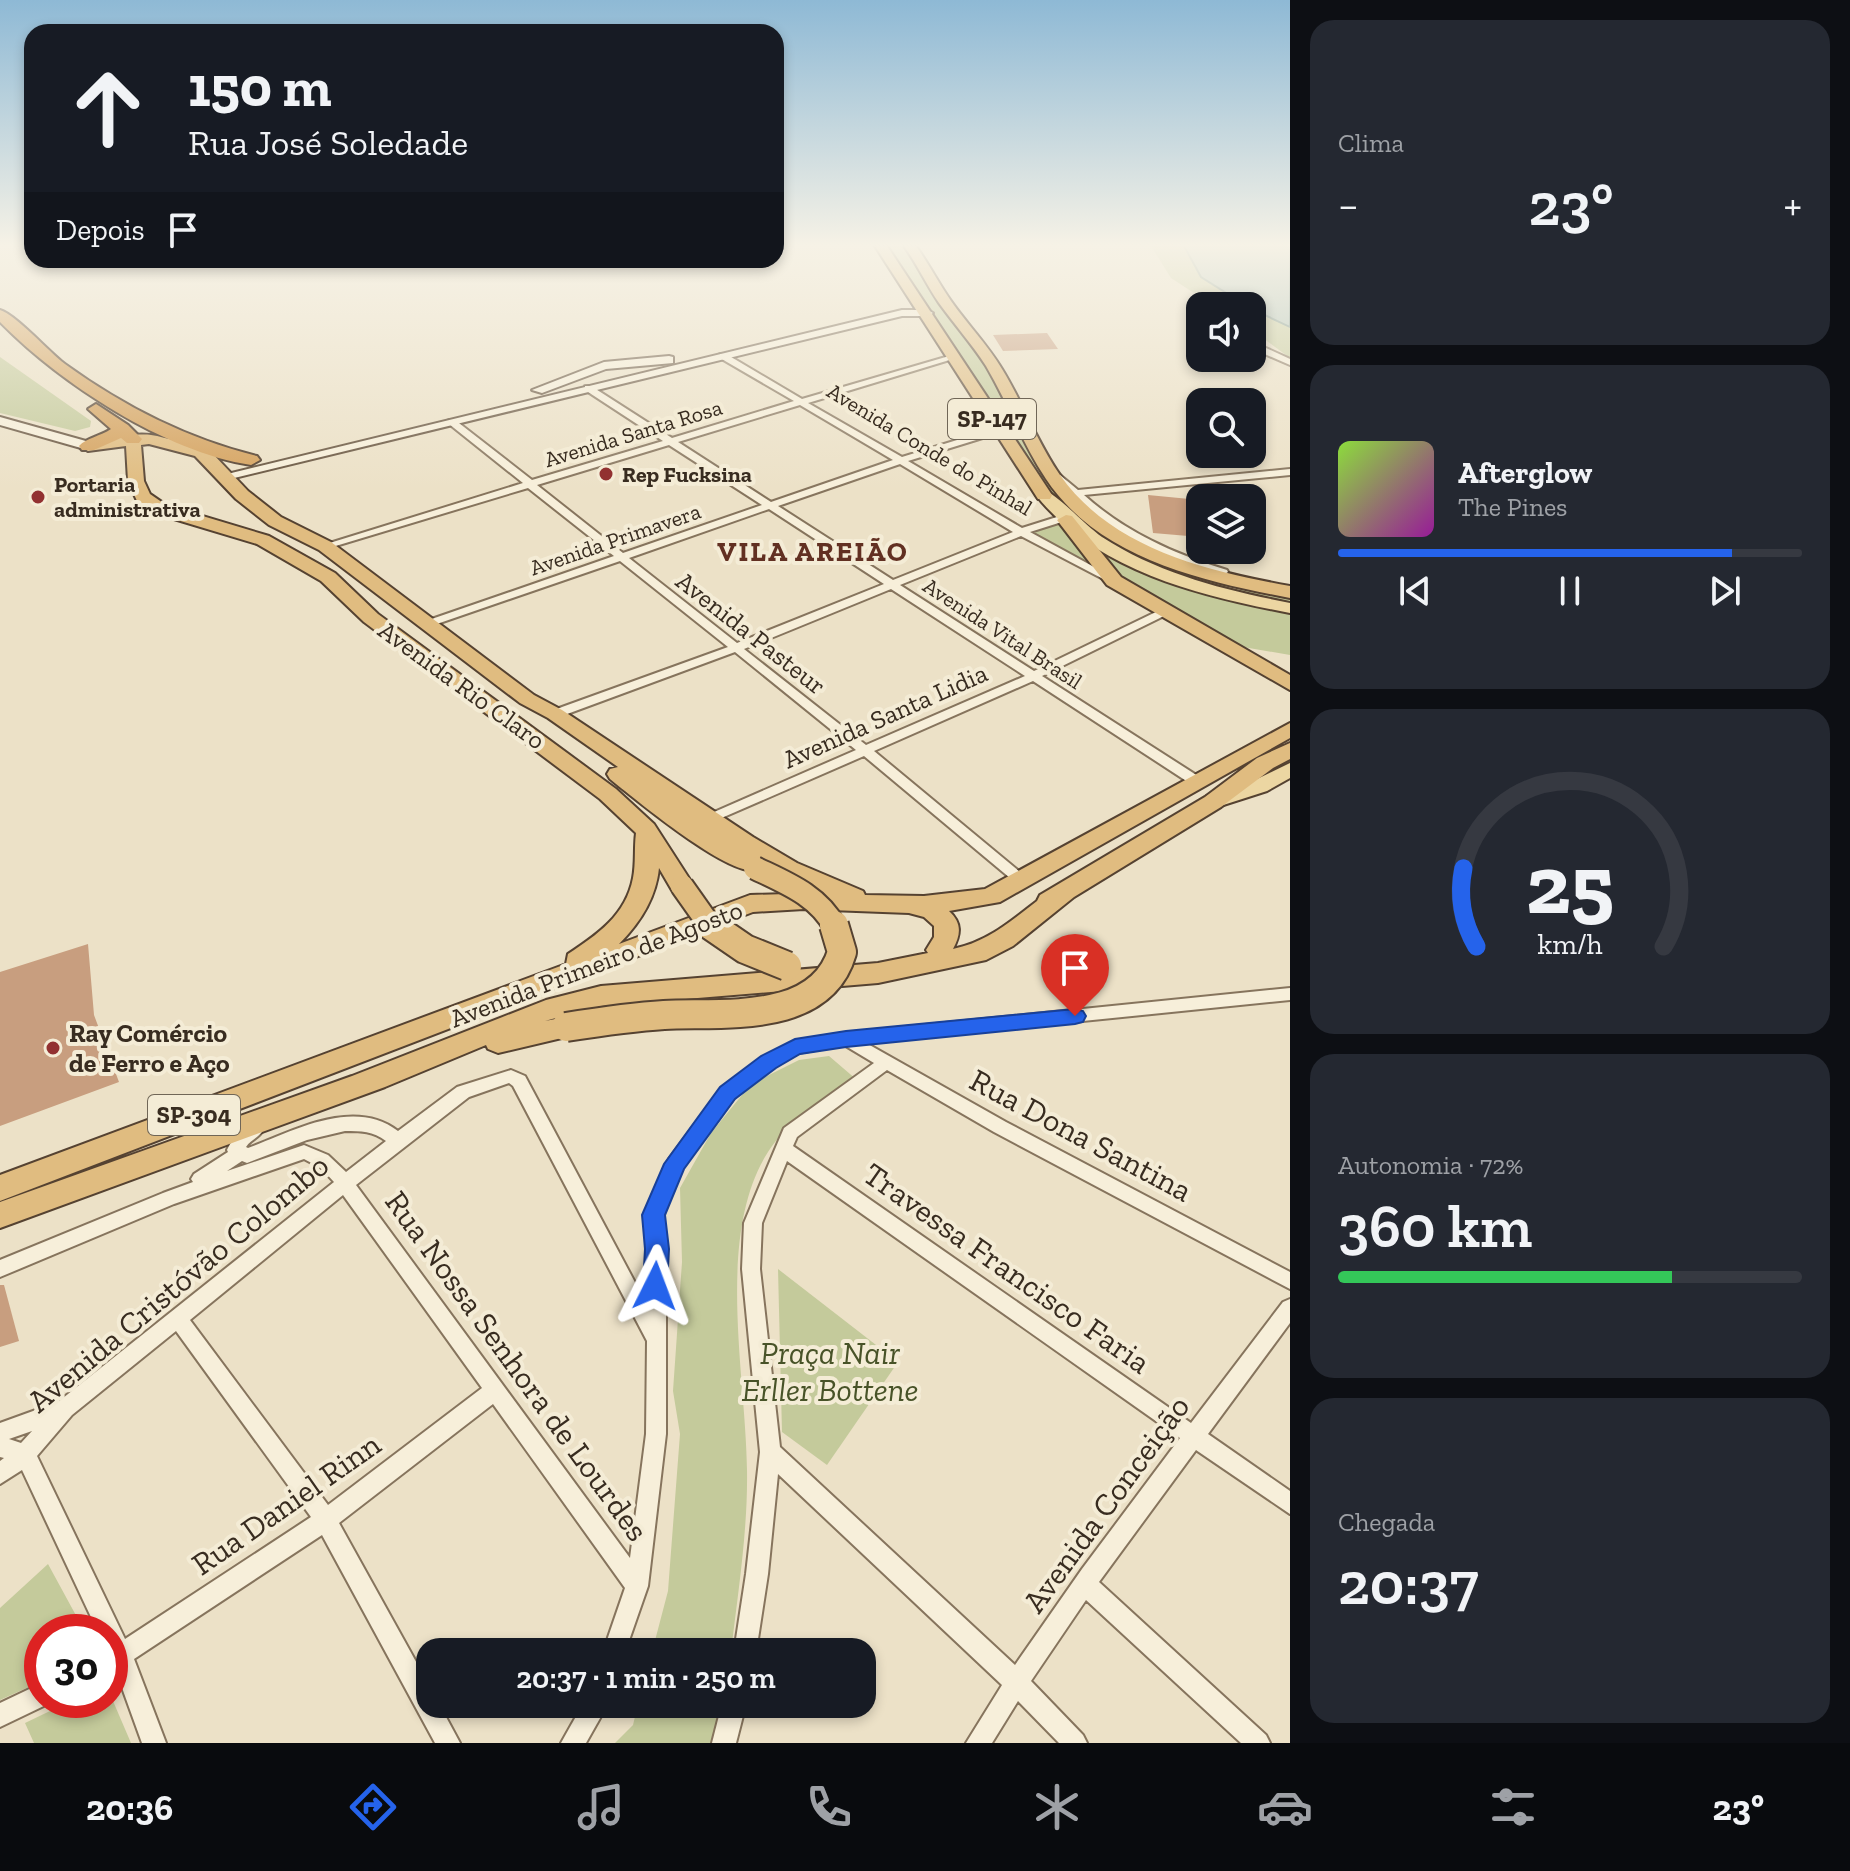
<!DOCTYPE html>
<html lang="pt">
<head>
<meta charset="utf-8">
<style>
  body { margin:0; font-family:"Zilla Slab",serif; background:#242831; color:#f1f3f6; height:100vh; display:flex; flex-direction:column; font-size:30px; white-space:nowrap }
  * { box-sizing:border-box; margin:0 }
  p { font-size:26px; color:#9ea1a6 }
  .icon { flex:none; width:44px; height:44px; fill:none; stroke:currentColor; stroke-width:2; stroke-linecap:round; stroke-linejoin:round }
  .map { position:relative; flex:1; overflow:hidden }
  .drawer { display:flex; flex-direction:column; gap:20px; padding:20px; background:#0d0f14; width:560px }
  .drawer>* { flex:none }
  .banner { position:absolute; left:24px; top:24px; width:760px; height:244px; border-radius:24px; box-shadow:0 4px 12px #0003; background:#171b24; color:#f1f3f6; overflow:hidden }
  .tools { position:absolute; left:1186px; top:292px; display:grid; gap:16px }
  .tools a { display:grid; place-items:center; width:80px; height:80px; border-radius:16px; background:#171b24; box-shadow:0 4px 12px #0003; font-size:40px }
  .speed { position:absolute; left:24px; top:1614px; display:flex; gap:16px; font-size:40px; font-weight:700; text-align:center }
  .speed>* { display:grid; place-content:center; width:104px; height:104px; border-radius:50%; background:#171b24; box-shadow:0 4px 12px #0003; line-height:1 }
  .speed .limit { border:12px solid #d22; background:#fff; color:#111 }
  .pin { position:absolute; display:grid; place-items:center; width:68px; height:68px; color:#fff; margin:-82px -34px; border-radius:50% 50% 50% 0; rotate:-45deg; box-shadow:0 0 8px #0007 }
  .pin .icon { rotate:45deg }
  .me { position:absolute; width:88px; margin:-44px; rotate:3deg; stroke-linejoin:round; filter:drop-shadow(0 0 6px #0008) }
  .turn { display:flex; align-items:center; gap:28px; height:168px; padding:0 32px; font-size:36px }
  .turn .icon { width:104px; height:104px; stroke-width:2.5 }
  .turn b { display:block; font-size:56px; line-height:68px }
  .then { display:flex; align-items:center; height:76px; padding:0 32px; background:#0003; gap:16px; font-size:30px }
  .big { font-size:60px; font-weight:600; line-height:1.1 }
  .drawer .card { flex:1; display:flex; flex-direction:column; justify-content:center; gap:12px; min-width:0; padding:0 28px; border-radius:24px; background:#242831 }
  .drawer .dial { align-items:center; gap:0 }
  .dial svg { height:208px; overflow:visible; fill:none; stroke:#363941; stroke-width:7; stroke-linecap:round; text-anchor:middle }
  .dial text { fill:#f1f3f6; stroke:none }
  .song { display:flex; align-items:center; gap:24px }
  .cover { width:96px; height:96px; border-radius:12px; background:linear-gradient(135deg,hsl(90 70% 55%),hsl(300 70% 35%)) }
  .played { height:8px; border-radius:4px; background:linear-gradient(90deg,#2563eb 85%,#363941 85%) }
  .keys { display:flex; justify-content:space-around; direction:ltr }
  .heat { display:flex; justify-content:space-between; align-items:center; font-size:44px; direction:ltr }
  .charge { height:12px; border-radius:6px; background:linear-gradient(90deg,#34c759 72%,#363941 0) }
  .trip { position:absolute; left:416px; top:1638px; width:460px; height:80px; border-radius:24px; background:#171b24; box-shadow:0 4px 12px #0003; font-weight:600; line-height:80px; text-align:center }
  .menu { display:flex; height:128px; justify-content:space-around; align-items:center; background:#090b0e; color:#9ea1a6 }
  .menu .icon { width:56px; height:56px }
  .menu .active { color:#2563eb }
  .menu b { font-size:36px; color:#f1f3f6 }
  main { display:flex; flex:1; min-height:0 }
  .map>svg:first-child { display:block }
</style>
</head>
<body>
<main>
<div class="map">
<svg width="1290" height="1743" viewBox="0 0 1290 1743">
  <rect width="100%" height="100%" fill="#ece1c7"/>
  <!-- green -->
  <g fill="#c4ca9b">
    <polygon points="881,246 910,246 991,363 1050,472 1139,554 1163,566 1235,589 1290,597 1290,608 1172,577 1066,520"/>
    <polygon points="1151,246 1203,246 1290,298 1290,358 1252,330 1252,306 1214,306 1171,278"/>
    <polygon points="0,357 91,421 90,427 75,431 0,413"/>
    <polygon points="1060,522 1086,550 1290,612 1290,655 1220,643 1021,532"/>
    <path d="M 829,1056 L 857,1080 C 827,1101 788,1120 768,1152 C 715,1235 746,1375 747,1470 C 748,1530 738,1592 731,1652 L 652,1652 L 668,1591 L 680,1434 L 673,1391 L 682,1262 L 680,1188 L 711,1133 L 751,1084 L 799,1060 Z"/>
    <polygon points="778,1269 898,1362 827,1465 782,1432"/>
    <polygon points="48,1564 85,1632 42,1632 42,1681 0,1700 0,1608"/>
    <polygon points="110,1694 131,1743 34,1743 25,1723 73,1700 110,1700"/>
    <polygon points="638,1704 721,1704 712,1743 615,1743 633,1725"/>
  </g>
  <!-- water -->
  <polygon fill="#a8c0b9" stroke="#6f8e87" stroke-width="2" points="1184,246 1290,246 1290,327 1252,309 1252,306 1247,306 1201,277"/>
  <!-- building -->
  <g fill="#c89e7f">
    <polygon points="1047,333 1058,349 1003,351 993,335"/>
    <polygon points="1148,495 1200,500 1200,537 1153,533"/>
    <polygon points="88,944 94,1015 119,1082 0,1126 0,972"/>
    <polygon points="0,1285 4,1285 19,1341 0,1347"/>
  </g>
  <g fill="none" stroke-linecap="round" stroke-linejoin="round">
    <defs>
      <g id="minor">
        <polygon points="1260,348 1266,348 1290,359 1290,365 1260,352"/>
        <path d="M 720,354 L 726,354 L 802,399 L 956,354 L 956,358 L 808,403 L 902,457 L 996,428 L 1002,428 L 1002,432 L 908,461 L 1022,528 L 1060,516 L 1068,516 L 1068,520 L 1030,532 L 1116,579 L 1111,582 L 1107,581 L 1021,536 L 900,585 L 1034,671 L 1160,610 L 1168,610 L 1168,614 L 1042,676 L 1201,778 L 1203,781 L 1201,784 L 1191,784 L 1033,681 L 874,751 L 1026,877 L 1028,880 L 1026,883 L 1016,883 L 864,756 L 710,823 L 703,819 L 705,816 L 856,750 L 735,652 L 559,717 L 551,717 L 549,714 L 551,711 L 728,647 L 620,561 L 431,626 L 423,626 L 423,622 L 614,556 L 528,488 L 329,548 L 325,549 L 320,546 L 523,483 L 449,424 L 449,420 L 455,420 L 532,480 L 663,441 L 585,390 L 585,386 L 591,386 L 672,438 L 794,401 L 720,358 ZM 800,405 L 893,460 L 771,502 L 678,442 ZM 669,445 L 762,505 L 623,553 L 537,485 ZM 900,464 L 1013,532 L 893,580 L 778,506 ZM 769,509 L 884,584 L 737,643 L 629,558 ZM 891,589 L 1025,676 L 866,745 L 744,649 Z"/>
        <path d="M 1290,469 L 1290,475 L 1084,495 C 1125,532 1174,554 1227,570 L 1228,572 L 1223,575 C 1158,558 1099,526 1052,477 L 1060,475 L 1078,490 Z"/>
        <path d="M 1290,988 L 1290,1000 L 866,1043 L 1006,1122 L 1290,1272 L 1290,1289 L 994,1132 L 887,1070 L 797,1137 L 793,1146 L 1191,1423 L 1283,1302 L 1290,1299 L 1290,1323 L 1208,1434 L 1290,1491 L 1290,1514 L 1196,1450 L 1099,1582 L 1266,1735 L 1270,1743 L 1241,1743 L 1086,1600 L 1031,1681 L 1083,1735 L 1087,1743 L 1059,1743 L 1018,1701 L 992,1743 L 966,1743 L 1002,1685 L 778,1474 L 768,1574 L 756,1652 L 734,1652 L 746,1574 L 760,1452 L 742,1269 L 744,1223 L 784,1128 L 874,1063 L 844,1045 L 798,1053 L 774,1066 L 734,1098 L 682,1168 L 662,1215 L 666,1249 L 666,1434 L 648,1586 L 625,1652 L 603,1652 L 625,1588 L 493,1404 L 339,1523 L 430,1687 L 430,1704 L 439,1704 L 460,1743 L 435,1743 L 322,1535 L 134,1659 L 166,1743 L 142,1743 L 116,1671 L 110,1673 L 110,1632 L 98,1632 L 22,1470 L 0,1484 L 0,1461 L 4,1458 L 0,1457 L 0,1423 L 58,1402 L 334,1182 L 321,1168 L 304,1159 L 174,1204 L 0,1277 L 0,1260 L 163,1193 L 193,1182 L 191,1179 L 194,1174 L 228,1152 L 227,1150 C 234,1137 243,1120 261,1125 L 263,1130 C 259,1138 251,1139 246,1147 L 248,1148 C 293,1131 354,1097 398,1131 L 457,1087 L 511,1070 L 525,1076 L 647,1305 L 648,1249 L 644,1215 L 669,1159 L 722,1088 L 762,1058 L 795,1041 L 846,1033 ZM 509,1083 L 513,1086 L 647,1341 L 646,1434 L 630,1558 L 356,1185 L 469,1097 ZM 345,1131 C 361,1131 373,1131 386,1141 L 346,1172 L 328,1155 L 304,1145 L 227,1171 L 242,1161 L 247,1163 L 307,1140 ZM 787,1161 L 1180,1438 L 1082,1569 L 1015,1665 L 780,1447 L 760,1269 L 762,1223 ZM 343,1195 L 482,1388 L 328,1505 L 190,1320 ZM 176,1331 L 311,1517 L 125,1639 L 37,1456 L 72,1415 ZM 32,1431 L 21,1443 L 9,1439 Z"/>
        <polygon points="42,1683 42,1700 51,1700 50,1703 0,1727 0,1703"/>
        <polygon points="583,1704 608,1704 586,1743 561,1743"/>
        <polygon points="722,1704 746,1704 736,1743 712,1743"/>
      </g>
      <g id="secondary">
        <polygon points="902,310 927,310 933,313 927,316 902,316 226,480 219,476"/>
        <polygon points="669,356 673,357 673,363 606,369 542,393 532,390 604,362"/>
        <polygon points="0,417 93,443 95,446 88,450 0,425"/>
      </g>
      <g id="primary">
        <path d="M 1044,490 C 1058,495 1086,526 1102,537 C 1159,574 1224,590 1290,603 L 1290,613 C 1200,596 1096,571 1036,495 Z"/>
        <polygon points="1290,763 1290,778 1267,791 1214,808 1204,801 1207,796 1253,781"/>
      </g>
      <g id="trunk">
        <polygon points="875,246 887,246 1052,495 1050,499 1038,499"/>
        <path d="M 904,246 L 916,246 L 918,249 C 930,266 939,284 951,301 C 967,324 987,344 1002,369 C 1023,403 1037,442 1060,475 C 1112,549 1207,571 1290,586 L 1290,598 C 1202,581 1099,559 1046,479 C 1022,443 1008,403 986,366 C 972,344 954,324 939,303 C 926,284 917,264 904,246 Z"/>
        <path d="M 182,433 L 213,454 L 248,491 L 281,517 L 331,542 L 534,695 L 562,710 L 753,837 L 797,863 L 863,891 L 865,895 L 924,896 L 985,889 L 1290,723 L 1290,738 L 1000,902 L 949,911 C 962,923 961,934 953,949 C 987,942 1010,922 1037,901 L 1040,895 L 1205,797 L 1257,758 L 1290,743 L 1290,759 L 1273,768 L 1221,807 L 1074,897 L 1013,946 L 986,960 L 878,983 L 601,1006 L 552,1019 L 545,1021 L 566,1017 L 576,1020 L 579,1027 L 576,1034 L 566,1037 L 498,1053 L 488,1049 L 486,1045 L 385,1087 L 0,1228 L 0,1202 L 352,1076 L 546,1000 L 601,986 L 878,963 L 928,953 L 926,950 L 934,937 L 934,926 L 924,917 L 909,913 L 804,909 L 753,912 L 0,1201 L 0,1175 L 566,964 L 568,954 C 597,935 626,915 633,878 C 636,863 634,848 636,833 L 600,799 L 364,622 L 321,581 L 257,544 L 154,513 L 137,501 L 128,481 L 126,446 L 88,451 L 80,446 C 90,438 137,433 151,435 C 159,436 168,439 177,441 L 174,438 ZM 149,444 L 195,456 L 236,499 L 269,525 L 319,550 L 520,703 L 548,718 L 618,767 L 610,769 L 607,774 L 610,779 C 635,799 730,878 757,870 L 760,862 L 822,893 L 750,895 L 619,944 C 640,923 656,898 659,868 L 673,892 L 682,894 L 691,892 L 694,886 L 654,824 L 616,789 L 378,614 L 335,573 L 269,536 L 166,505 L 150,494 L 144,481 L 141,445 Z"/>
        <polygon points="1066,515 1072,516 1121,577 1290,675 1290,690 1107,585 1057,520"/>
      </g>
      <g id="motorway">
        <path d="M 0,310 C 15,314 49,352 65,364 C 123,406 188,439 257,456 L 260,460 L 251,465 C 165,452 60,383 0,322 Z"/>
        <path d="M 96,404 L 128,425 L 142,439 L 139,443 L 127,443 L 121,438 L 94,450 L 82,450 L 79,446 C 86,438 101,436 111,429 L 88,409 Z"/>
      </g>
    </defs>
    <!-- minor casing -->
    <use href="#minor" stroke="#86745d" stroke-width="4"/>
    <!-- secondary casing -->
    <use href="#secondary" stroke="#685540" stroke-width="4"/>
    <!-- primary casing -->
    <use href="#primary" stroke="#554231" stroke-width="4"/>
    <!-- trunk casing -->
    <use href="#trunk" stroke="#554231" stroke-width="4"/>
    <!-- motorway casing -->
    <use href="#motorway" stroke="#554231" stroke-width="4"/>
    <!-- minor -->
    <use href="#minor" fill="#f7efda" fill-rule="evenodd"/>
    <!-- secondary -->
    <use href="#secondary" fill="#f7efda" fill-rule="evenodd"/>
    <!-- primary -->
    <use href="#primary" fill="#ecd6a2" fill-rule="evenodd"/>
    <!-- trunk -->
    <use href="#trunk" fill="#e0bc80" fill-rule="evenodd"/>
    <!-- motorway -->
    <use href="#motorway" fill="#d5a25e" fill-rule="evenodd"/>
    <defs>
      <g id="trunk-bridge-far1">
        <path d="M 755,868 C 786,883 818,895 835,927"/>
        <polyline points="682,886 711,927"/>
      </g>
      <g id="trunk-bridge">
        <polyline points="710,925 745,949 787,966"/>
        <path d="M 566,1027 C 598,1022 631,1017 664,1015 C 723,1012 821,1025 842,952 L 834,925"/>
      </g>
    </defs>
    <!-- trunk-bridge-far1 casing -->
    <use href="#trunk-bridge-far1" stroke="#554231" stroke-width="26" stroke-linecap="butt"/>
    <!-- trunk-bridge casing -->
    <use href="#trunk-bridge" stroke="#554231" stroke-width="32" stroke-linecap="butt"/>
    <!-- trunk-bridge-far1 -->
    <use href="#trunk-bridge-far1" stroke="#e0bc80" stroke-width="22"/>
    <!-- trunk-bridge -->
    <use href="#trunk-bridge" stroke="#e0bc80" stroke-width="28"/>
  </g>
  <!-- sky -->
  <linearGradient id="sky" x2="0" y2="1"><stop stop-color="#8eb9d5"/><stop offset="0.5" stop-color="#f6f2e6"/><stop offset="1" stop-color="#f6f2e6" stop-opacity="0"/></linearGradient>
  <rect width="1290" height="490" fill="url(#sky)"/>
  <!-- route -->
  <polygon fill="#2563eb" stroke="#184099" stroke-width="2" points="1075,1009 1083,1011 1086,1016 1083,1022 1075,1024 846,1047 800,1054 776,1068 735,1099 684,1169 665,1215 669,1249 667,1286 663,1294 655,1297 646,1294 643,1286 645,1249 642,1215 664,1164 720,1087 761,1056 795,1039 846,1031"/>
  <!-- markers -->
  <g fill="#923131" stroke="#f4ecd6" stroke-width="3">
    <circle cx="606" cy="474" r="8"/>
    <circle cx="38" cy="497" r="8"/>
    <circle cx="53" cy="1048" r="8"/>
  </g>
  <g text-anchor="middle" stroke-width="8" stroke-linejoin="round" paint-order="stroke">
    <!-- far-street labels -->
    <g font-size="22" fill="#382c20" stroke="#f4ecd6">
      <text transform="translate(633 433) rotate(-17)" y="8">Avenida Santa Rosa</text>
      <text transform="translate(930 449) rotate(31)" y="8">Avenida Conde do Pinhal</text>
      <text transform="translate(615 539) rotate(-19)" y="8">Avenida Primavera</text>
      <text transform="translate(1003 633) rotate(33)" y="8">Avenida Vital Brasil</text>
    </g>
    <!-- far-poi labels -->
    <g font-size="22" font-weight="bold" fill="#382c20" stroke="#f4ecd6" text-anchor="start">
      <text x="622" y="482">Rep Fucksina</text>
      <text x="54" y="492">Portaria<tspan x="54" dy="25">administrativa</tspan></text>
    </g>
    <!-- shield labels -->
    <g fill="#f4ecd6" stroke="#706657" stroke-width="2">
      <rect x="948" y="399" width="88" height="40" rx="6"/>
      <rect x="148" y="1095" width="92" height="40" rx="6"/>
    </g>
    <g font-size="24" font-weight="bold" fill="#382c20">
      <text x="992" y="427">SP-147</text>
      <text x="194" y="1123">SP-304</text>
    </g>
    <!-- street labels -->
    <g font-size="26" fill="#382c20" stroke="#f4ecd6">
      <text transform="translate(751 633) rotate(38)" y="9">Avenida Pasteur</text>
      <text transform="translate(462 685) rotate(36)" y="9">Avenida Rio Claro</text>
      <text transform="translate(885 716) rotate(-24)" y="9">Avenida Santa Lidia</text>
      <text transform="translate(596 964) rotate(-21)" y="9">Avenida Primeiro de Agosto</text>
    </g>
    <!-- poi labels -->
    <g font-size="26" font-weight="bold" fill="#382c20" stroke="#f4ecd6" text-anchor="start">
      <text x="69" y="1042">Ray Comércio<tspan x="69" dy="30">de Ferro e Aço</tspan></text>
    </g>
    <!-- far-district labels -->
    <g font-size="28" font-weight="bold" letter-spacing="2" fill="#623022" stroke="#f4ecd6">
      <text x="813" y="561">VILA AREIÃO</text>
    </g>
    <!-- near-street labels -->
    <g font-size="32" fill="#382c20" stroke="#f4ecd6">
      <text transform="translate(1081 1135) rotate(28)" y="11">Rua Dona Santina</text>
      <text transform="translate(1007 1268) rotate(35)" y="11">Travessa Francisco Faria</text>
      <text transform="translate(178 1283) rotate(-40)" y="11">Avenida Cristóvão Colombo</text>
      <text transform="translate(517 1366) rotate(54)" y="11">Rua Nossa Senhora de Lourdes</text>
      <text transform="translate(286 1504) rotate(-35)" y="11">Rua Daniel Rinn</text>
      <text transform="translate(1106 1504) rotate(-54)" y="11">Avenida Conceição</text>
    </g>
    <!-- near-park labels -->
    <g font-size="32" font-style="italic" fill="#485328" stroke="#f4ecd6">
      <text x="830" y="1364">Praça Nair<tspan x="830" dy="37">Erller Bottene</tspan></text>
    </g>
  </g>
</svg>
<div class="tools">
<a><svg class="icon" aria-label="sound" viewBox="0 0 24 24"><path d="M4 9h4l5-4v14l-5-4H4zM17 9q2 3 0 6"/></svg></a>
<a><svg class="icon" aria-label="search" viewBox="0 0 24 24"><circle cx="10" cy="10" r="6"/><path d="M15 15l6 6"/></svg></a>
<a><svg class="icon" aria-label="layers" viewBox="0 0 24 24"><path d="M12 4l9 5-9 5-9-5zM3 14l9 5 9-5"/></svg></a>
</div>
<div class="speed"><div class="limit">30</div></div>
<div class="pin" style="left:1075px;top:1016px;background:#d93025"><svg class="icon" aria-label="arrive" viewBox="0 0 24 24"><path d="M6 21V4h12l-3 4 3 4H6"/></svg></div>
<svg class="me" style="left:655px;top:1286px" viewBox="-20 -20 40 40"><path d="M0-17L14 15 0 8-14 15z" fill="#2563eb" stroke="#fff" stroke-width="4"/></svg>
<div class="trip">20:37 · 1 min · 250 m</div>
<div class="banner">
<div class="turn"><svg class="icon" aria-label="ahead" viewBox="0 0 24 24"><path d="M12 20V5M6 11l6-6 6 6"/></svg><div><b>150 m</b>Rua José Soledade</div></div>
<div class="then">Depois<svg class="icon" aria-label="arrive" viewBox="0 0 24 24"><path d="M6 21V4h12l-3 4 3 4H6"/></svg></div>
</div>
</div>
<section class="drawer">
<div class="card"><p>Clima</p>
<div class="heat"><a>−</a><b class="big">23°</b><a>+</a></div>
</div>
<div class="card">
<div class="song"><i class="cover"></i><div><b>Afterglow</b><p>The Pines</p></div></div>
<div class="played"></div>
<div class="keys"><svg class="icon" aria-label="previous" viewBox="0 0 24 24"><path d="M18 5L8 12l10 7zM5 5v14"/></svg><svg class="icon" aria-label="pause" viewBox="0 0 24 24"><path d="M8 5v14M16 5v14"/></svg><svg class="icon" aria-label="next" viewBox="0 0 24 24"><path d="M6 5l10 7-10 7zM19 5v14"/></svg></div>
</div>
<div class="card dial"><svg viewBox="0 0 100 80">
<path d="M14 69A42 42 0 1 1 86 69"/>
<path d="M14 69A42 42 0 0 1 9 39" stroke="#2563eb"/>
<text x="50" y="56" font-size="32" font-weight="700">25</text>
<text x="50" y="72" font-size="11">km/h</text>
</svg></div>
<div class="card"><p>Autonomia · 72%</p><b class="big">360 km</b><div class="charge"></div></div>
<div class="card"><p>Chegada</p><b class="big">20:37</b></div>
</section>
</main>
<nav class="menu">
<b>20:36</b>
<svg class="icon active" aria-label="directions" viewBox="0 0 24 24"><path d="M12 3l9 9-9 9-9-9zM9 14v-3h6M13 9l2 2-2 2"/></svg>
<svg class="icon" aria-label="music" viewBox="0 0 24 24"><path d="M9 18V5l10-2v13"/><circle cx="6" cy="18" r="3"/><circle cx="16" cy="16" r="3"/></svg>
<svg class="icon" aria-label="phone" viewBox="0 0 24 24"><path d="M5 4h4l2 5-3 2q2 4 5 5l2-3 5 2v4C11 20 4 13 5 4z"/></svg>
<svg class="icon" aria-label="climate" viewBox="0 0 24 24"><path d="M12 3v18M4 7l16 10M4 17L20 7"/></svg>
<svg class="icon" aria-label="car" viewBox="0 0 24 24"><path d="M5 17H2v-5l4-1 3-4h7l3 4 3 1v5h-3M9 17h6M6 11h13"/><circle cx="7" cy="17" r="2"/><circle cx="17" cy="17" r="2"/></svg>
<svg class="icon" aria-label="filters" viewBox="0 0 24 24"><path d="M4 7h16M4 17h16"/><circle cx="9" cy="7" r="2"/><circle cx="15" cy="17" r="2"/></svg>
<b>23°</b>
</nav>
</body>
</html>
